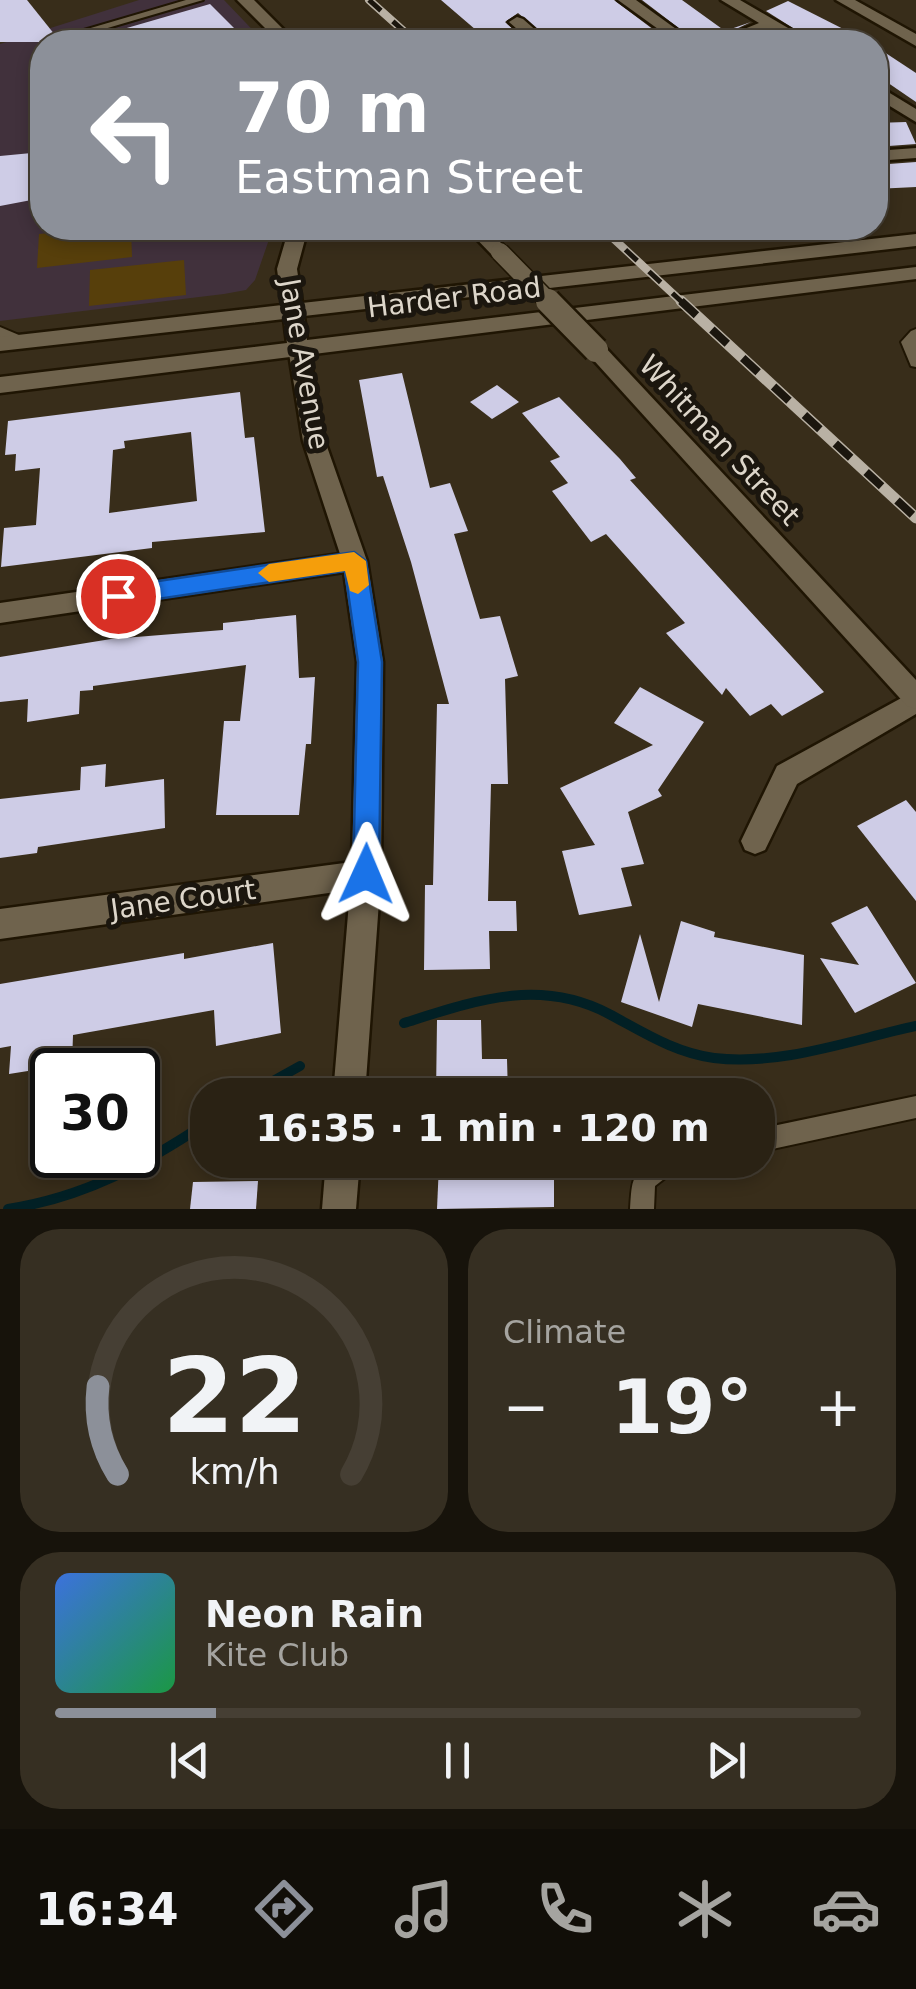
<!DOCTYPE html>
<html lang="en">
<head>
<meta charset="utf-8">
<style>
  body { margin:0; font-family:"DejaVu Sans",sans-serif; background:#362f22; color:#f1f3f6; height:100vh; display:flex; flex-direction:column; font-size:38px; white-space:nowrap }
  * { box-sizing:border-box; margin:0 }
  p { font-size:32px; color:#a5a4a0 }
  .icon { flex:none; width:55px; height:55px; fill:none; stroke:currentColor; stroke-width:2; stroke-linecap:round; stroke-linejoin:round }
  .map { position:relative; height:1209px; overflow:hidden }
  .details { display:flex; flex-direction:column; gap:20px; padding:20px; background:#17130b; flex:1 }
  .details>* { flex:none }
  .top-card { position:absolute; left:30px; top:30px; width:858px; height:210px; border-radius:40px; box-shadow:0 5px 15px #0003,0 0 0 2px #463f34; background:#8c9099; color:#fff; overflow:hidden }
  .speed { position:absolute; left:30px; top:1048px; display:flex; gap:20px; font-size:50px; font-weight:700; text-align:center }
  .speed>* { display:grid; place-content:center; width:130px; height:130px; border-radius:50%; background:#2a2214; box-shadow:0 5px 15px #0003,0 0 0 2px #463f34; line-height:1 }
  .speed .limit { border:5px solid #111; border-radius:15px; background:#fff; color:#111 }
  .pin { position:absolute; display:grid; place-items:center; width:85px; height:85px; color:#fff; margin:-42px; border:5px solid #fff; border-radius:50%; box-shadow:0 2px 10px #0007 }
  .me { position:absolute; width:110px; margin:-55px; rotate:1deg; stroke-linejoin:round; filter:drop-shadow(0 0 8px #0008) }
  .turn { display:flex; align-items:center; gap:35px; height:210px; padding:0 40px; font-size:45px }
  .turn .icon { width:130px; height:130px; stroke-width:2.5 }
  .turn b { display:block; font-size:70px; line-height:85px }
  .big { font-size:75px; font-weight:600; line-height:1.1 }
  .details .tile { flex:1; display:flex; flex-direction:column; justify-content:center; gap:15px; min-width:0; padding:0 35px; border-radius:40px; background:#362f22 }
  .details .dial { align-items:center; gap:0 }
  .dial svg { height:260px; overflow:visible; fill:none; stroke:#463f34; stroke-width:7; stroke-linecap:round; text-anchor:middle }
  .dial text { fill:#f1f3f6; stroke:none }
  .song { display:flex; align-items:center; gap:30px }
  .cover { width:120px; height:120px; border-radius:15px; background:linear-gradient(135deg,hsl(220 70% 55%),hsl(140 70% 35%)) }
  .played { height:10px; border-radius:5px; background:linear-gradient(90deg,#8c9099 20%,#463f34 20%) }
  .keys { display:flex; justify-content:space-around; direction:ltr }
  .heat { display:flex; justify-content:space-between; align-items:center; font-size:55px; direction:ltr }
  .details .tiles { flex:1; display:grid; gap:20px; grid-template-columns:1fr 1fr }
  .tile:last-child { grid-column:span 2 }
  .trip { position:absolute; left:190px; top:1078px; width:585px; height:100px; border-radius:40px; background:#2a2214; box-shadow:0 5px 15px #0003,0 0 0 2px #463f34; font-weight:600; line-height:100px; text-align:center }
  .tabs { display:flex; height:160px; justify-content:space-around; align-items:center; background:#110e08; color:#a5a4a0 }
  .tabs .icon { width:70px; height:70px }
  .tabs .selected { color:#8c9099 }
  .tabs b { font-size:45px; color:#f1f3f6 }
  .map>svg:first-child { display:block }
</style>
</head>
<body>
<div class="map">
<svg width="916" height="1209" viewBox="0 0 916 1209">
  <rect width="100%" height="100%" fill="#382d1a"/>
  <!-- education -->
  <polygon fill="#41313c" points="139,0 224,0 264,42 42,42 42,228 273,228 255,280 246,290 224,294 0,321 0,44"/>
  <!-- green -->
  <g fill="#573f0b">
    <polygon points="99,228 131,228 132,257 37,268 39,234"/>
    <polygon points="184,260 186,295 89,306 90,270"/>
  </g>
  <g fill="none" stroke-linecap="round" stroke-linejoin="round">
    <!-- stream -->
    <g stroke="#022025" stroke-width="10">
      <path d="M 404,1023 C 474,1001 539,977 609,1014 C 643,1032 675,1053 714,1058 C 781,1066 851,1040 916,1026"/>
      <polyline points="248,1095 300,1066"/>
      <path d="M 8,1209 C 85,1197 143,1165 208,1122"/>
    </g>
  </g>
  <!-- building -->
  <g fill="#cecce6" fill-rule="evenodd">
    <polygon points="0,0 27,0 55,35 39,42 0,42"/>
    <polygon points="441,0 614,0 670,42 552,42 518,13 505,22 527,42 490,42"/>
    <polygon points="642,0 682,0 725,31 751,22 708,42 697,42"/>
    <polygon points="788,1 869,42 815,42 766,11"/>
    <polygon points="210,4 248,42 100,42 99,36"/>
    <polygon points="875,46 916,73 916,102 875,74"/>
    <polygon points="906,122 916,144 875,147 875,123"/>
    <polygon points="42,152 42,198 0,206 0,156"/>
    <polygon points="916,162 916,187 875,189 875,165"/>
    <polygon points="402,373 430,488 450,483 468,531 454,534 480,619 500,616 518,676 505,679 508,784 491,784 488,901 516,901 517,931 489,931 490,969 424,970 425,885 433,885 437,704 449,704 411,562 383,476 377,477 359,380"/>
    <polygon points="497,385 519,402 492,419 470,402"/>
    <path d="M 240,392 L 245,438 L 254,437 L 265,532 L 152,542 L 152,548 L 1,567 L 4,528 L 36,525 L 40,468 L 15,471 L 16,454 L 5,455 L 8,421 ZM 191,432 L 197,501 L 109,513 L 113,450 L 125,448 L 124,441 Z"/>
    <polygon points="559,397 620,459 636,478 630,480 824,692 782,716 771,704 750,716 726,688 722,695 666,633 685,623 606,534 591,542 552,491 568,483 550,461 560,457 522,413"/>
    <polygon points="296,615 299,678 315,677 311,744 306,744 299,815 216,815 224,721 240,721 246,665 93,686 93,690 80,691 79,714 27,722 28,699 0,702 0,657 111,639 223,630 223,623"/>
    <polygon points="640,687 704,722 658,790 662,796 628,812 644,864 621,868 632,906 579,915 562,851 595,845 560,788 653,745 614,723"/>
    <polygon points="106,764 105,787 164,779 165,828 38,847 37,853 0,858 0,799 80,790 81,767"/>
    <polygon points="906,800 916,812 916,901 857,826"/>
    <polygon points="867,906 916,983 855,1013 820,958 859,965 831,923"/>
    <polygon points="681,921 715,932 714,937 804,955 802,1025 698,1004 692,1027 621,1002 640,934 659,1002"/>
    <polygon points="273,943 281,1033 216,1046 214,1010 73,1035 72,1064 9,1074 11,1046 0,1048 0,984 184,953 184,959"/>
    <polygon points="437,1020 481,1020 482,1059 507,1059 508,1095 436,1095"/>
    <polygon points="439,1164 554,1166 554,1207 437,1209"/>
    <polygon points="258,1181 256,1209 190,1209 193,1182"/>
  </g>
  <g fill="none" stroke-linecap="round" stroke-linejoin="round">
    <defs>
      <g id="lane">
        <polygon points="186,0 203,0 60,42 43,42"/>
        <polygon points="0,327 26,338 28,342 21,347 0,338"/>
        <polygon points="916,329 916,367 911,366 901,342 911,331"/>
        <polygon points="916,1096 916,1118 758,1152 758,1129"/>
        <path d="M 651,1160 L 682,1160 L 678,1168 L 655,1186 L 654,1209 L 630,1209 C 632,1184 630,1176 651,1160 Z"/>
      </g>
      <g id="street">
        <polygon points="618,0 636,0 694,42 676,42"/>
        <polygon points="721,0 740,0 812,42 793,42 771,30 734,42 712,42 759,23"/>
        <polygon points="836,0 855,0 916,34 916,46"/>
        <polygon points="517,17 523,19 549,42 532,42 509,22"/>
        <polygon points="875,84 916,109 916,122 875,97"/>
        <polygon points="916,148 916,158 875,161 875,151"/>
        <polygon points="298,340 308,347 325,441 367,561 383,662 381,874 365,1095 333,1095 350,890 0,939 0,909 352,862 357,662 344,572 0,623 0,603 340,554 303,441 288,347"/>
        <polygon points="916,690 916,714 797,784 765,850 755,854 745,850 741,841 777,766"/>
        <polygon points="326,1160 360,1160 356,1209 322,1209"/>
      </g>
      <g id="secondary">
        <polygon points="237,0 254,0 296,42 279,42"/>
        <polygon points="289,228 308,228 297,269 302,303 916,234 916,246 304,316 307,340 916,267 916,279 0,393 0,377 287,343 284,319 0,351 0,337 282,305 277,269"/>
        <polygon points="466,228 486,228 510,252 500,258 493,256"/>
        <polygon points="596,343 603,345 916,680 916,709 907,706 589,355 589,345"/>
      </g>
    </defs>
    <!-- lane casing -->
    <use href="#lane" stroke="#1f1503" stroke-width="4"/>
    <!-- street casing -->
    <use href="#street" stroke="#1f1503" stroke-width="5"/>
    <!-- secondary casing -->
    <use href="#secondary" stroke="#1f1503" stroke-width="5"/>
    <!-- lane -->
    <use href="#lane" fill="#6f634d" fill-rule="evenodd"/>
    <!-- street -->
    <use href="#street" fill="#6f634d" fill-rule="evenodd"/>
    <!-- secondary -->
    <use href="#secondary" fill="#6f634d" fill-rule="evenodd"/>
    <defs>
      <g id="rail-far1">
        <polyline points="369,0 416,42"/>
        <polyline points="602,228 684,304"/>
      </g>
      <polyline id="rail" points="681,301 916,518"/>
    </defs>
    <!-- rail-far1 casing -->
    <use href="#rail-far1" stroke="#b9b1a4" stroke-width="8"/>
    <!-- rail casing -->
    <use href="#rail" stroke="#b9b1a4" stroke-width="11"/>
    <!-- rail-far1 -->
    <use href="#rail-far1" stroke="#1b160e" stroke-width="5" stroke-dasharray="16" stroke-linecap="butt"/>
    <!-- rail -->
    <use href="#rail" stroke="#1b160e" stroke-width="8" stroke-dasharray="21" stroke-linecap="butt"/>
    <defs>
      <polyline id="secondary-bridge-far1" points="500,252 551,304"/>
      <polyline id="secondary-bridge" points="548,301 596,350"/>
    </defs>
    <!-- secondary-bridge-far1 casing -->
    <use href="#secondary-bridge-far1" stroke="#1f1503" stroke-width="21" stroke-linecap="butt"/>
    <!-- secondary-bridge casing -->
    <use href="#secondary-bridge" stroke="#1f1503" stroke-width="29" stroke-linecap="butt"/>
    <!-- secondary-bridge-far1 -->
    <use href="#secondary-bridge-far1" stroke="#6f634d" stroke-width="18"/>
    <!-- secondary-bridge -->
    <use href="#secondary-bridge" stroke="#6f634d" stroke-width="24"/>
  </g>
  <!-- route -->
  <polygon fill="#1a73e8" stroke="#114b97" stroke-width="2.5" points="354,552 366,561 382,662 379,874 375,883 366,887 357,883 353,874 358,662 345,571 118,605 107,596 118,587"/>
  <!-- slow -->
  <polygon fill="#f59e0b" points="354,552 366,561 369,585 358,594 350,591 345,571 269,582 258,573 269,564"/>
  <g text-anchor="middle" stroke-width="10" stroke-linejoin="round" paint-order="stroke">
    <!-- street labels -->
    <g font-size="28" fill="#ddd6ca" stroke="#1b160e">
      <text transform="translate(454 297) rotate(-7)" y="10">Harder Road</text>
      <text transform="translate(305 364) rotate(80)" y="10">Jane Avenue</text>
      <text transform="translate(720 440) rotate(47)" y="10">Whitman Street</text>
      <text transform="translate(183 899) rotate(-8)" y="10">Jane Court</text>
    </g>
  </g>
</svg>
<div class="speed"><div class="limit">30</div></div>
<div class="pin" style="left:118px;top:596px;background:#d93025"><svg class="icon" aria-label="arrive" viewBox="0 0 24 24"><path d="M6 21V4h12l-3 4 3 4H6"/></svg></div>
<svg class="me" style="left:366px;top:874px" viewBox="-20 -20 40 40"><path d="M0-17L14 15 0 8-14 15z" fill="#1a73e8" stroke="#fff" stroke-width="4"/></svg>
<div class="trip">16:35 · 1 min · 120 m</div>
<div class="top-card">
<div class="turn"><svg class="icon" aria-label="left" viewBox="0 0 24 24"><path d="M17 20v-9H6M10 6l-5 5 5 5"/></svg><div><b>70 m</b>Eastman Street</div></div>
</div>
</div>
<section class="details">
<div class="tiles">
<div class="tile dial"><svg viewBox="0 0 100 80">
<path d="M14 69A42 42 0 1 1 86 69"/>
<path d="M14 69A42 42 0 0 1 8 42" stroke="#8c9099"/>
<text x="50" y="56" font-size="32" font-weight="700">22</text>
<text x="50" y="72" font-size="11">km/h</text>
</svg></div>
<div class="tile"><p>Climate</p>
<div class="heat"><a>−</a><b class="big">19°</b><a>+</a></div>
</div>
<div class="tile">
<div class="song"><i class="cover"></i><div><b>Neon Rain</b><p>Kite Club</p></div></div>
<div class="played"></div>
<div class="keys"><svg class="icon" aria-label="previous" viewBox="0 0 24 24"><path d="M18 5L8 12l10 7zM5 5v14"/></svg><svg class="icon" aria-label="pause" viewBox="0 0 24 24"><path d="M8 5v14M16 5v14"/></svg><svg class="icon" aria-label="next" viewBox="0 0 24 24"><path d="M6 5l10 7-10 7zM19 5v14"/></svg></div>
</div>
</div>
</section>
<nav class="tabs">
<b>16:34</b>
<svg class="icon selected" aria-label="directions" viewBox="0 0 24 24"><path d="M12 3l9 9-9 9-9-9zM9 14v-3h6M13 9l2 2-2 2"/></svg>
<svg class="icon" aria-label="music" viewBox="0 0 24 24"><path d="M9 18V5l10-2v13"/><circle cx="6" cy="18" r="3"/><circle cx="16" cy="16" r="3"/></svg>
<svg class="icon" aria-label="phone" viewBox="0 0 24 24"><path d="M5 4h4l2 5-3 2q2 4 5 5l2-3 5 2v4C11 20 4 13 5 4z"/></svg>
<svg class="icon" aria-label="climate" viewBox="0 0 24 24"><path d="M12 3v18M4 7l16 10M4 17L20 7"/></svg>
<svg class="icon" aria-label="car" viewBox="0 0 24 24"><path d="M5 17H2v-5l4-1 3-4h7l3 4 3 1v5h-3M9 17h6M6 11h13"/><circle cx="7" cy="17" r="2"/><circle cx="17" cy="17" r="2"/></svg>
</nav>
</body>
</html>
